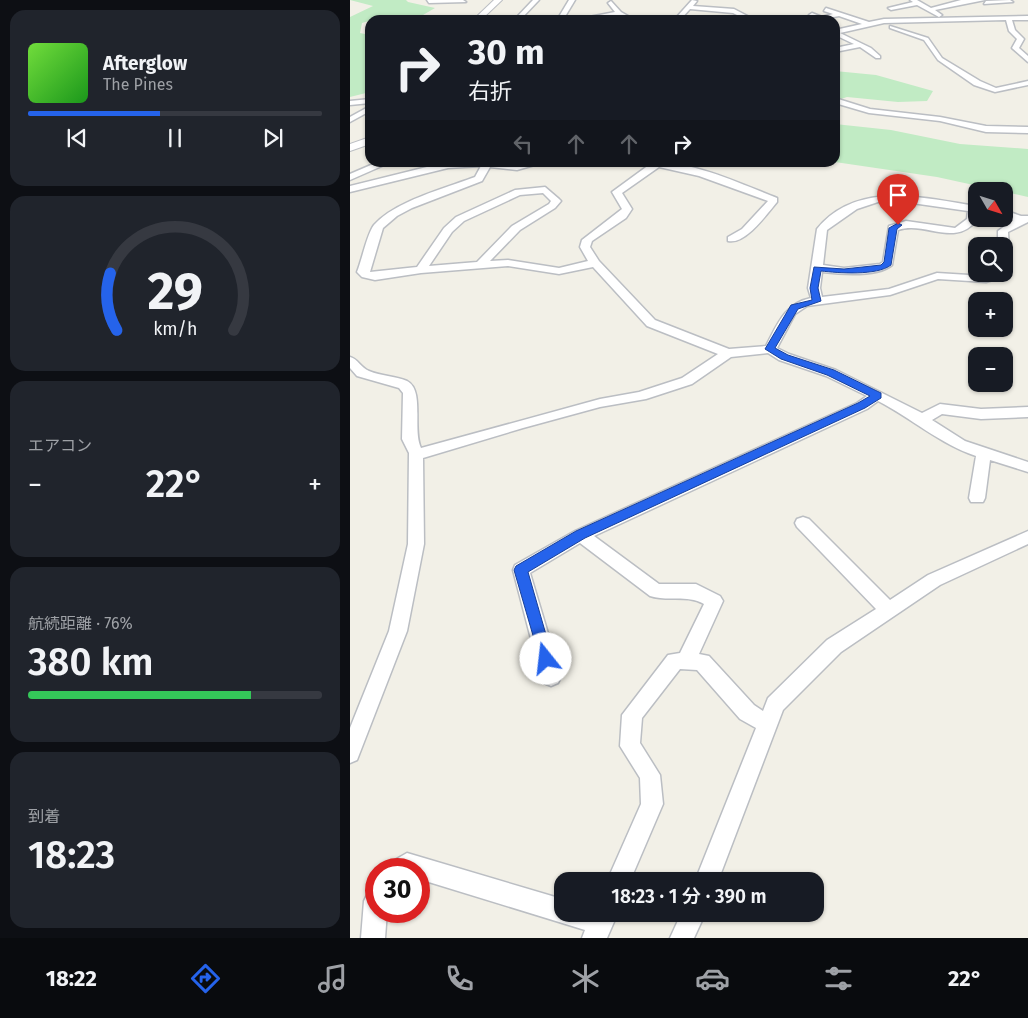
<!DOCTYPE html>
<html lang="ja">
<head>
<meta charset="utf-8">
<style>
  body { margin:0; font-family:"Fira Sans","Noto Sans JP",sans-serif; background:#20242c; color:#f1f3f6; height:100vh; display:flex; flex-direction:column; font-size:19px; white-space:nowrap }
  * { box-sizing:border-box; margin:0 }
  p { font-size:16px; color:#9ea1a6 }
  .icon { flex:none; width:28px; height:28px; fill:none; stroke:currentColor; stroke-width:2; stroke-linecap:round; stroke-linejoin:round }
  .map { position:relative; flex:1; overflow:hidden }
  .side { display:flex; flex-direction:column; gap:10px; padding:10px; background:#0d0f14; width:350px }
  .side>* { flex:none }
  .banner { position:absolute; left:15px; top:15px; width:475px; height:152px; border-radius:15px; box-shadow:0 1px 4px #0004; background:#171b24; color:#f1f3f6; overflow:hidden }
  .needle { width:32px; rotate:129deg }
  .controls { position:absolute; left:618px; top:182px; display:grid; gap:10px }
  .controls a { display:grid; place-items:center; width:45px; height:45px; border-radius:10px; background:#171b24; box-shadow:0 1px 4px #0004; font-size:25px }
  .speed { position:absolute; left:15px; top:858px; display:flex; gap:10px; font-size:25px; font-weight:700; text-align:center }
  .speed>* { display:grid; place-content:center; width:65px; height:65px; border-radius:50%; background:#171b24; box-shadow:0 1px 4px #0004; line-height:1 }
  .speed .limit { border:8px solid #d22; background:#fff; color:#111 }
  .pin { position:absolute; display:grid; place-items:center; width:42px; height:42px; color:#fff; margin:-51px -21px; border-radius:50% 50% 50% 0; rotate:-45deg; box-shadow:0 0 5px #0007 }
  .pin .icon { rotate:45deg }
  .me { position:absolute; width:55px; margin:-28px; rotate:344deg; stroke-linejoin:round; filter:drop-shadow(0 0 4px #0008) }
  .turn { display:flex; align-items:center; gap:18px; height:105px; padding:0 20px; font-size:22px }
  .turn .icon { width:65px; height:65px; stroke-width:2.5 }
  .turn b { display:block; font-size:35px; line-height:42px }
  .lanes { display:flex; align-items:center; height:48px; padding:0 20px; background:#0003; justify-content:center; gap:25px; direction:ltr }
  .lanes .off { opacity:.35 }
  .big { font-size:38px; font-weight:600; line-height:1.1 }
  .side .widget { flex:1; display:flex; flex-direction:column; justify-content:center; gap:8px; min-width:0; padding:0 18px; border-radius:15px; background:#20242c }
  .side .dial { align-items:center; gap:0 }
  .dial svg { height:130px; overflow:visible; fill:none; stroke:#363941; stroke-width:7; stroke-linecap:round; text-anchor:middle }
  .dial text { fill:#f1f3f6; stroke:none }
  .song { display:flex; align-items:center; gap:15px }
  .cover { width:60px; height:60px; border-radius:8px; background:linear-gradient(135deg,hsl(100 70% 55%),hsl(120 70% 35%)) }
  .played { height:5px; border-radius:2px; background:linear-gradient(90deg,#2563eb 45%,#363941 45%) }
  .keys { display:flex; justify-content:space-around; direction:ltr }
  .heat { display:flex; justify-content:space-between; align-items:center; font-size:28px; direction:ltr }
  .charge { height:8px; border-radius:4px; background:linear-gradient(90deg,#34c759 76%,#363941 0) }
  .trip { position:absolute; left:204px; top:872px; width:270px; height:50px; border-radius:15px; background:#171b24; box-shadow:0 1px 4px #0004; font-weight:600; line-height:50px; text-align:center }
  .dock { display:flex; height:80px; justify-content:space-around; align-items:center; background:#090b0e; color:#9ea1a6 }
  .dock .icon { width:35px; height:35px }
  .dock .active { color:#2563eb }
  .dock b { font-size:22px; color:#f1f3f6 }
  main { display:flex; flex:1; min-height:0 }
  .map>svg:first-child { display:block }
</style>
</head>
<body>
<main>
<section class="side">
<div class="widget">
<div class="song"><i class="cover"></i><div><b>Afterglow</b><p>The Pines</p></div></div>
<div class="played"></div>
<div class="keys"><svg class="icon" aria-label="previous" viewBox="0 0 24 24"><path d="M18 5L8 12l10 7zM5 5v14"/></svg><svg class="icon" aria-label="pause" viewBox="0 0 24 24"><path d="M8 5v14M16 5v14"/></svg><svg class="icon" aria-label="next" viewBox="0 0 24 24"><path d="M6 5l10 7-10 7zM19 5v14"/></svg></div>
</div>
<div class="widget dial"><svg viewBox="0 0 100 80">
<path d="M14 69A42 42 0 1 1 86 69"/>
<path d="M14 69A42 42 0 0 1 10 34" stroke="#2563eb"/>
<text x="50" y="56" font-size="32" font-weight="700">29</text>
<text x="50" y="72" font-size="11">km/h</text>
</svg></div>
<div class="widget"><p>エアコン</p>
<div class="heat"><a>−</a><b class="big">22°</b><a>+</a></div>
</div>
<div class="widget"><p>航続距離 · 76%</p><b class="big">380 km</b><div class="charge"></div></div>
<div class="widget"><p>到着</p><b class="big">18:23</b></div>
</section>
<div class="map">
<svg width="678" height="938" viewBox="0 0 678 938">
  <rect width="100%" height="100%" fill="#f2f0e7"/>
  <!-- green -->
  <g fill="#c1ebc4">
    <polygon points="0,0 56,0 58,2 85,8 73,15 35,16 12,23 10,33 20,35 20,92 0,97 0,17 23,6"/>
    <polygon points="485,71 526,75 583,91 577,101 548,102 497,97 485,101"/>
    <polygon points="485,124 541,130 610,144 678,149 678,197 587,177 485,162"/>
  </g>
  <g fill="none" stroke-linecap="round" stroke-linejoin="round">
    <defs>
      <g id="minor">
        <polygon points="77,0 113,0 116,2 79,3"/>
        <polygon points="183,0 189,0 170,20 164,20"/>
        <polygon points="219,0 225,0 213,20 207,20"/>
        <polygon points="342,0 347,1 343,6 384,9 405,20 397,20 383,13 340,9 330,20 324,20"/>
        <polygon points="560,0 567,0 581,8 611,0 635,0 585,10 592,15 589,17 567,5 541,10 538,8 563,2"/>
        <path d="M 261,1 L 271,12 L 285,20 C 278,20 272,15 266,15 C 253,16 240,22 229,19 L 265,12 L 258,3 Z"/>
        <polygon points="636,1 660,0 663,2 634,4"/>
        <polygon points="476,8 519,22 534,19 678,16 678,20 662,20 665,30 674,39 669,48 678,56 678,62 662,48 667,39 659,31 656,20 534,23 490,33 521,48 530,56 530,58 526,58 510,47 485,52 485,48 504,44 485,35 485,30 512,24 489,16 468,20 459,15 462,13 472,17 483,14 474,11"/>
        <polygon points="55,18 89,18 92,20 52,20"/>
        <polygon points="540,26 578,38 592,58 630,81 646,88 678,81 678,85 645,92 624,85 588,60 574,40 540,28"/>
        <polygon points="485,98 520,109 590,117 636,126 678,127 678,133 636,132 590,121 519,113 485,103"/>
        <polygon points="20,99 20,103 0,105 0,101"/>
        <polygon points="20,106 20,111 0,122 0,117"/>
        <polygon points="28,162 41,162 0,180 0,174"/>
        <path d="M 97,162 L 167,164 L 195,162 L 167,170 L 140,167 L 132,181 L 62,208 L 47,216 L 33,228 L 20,272 L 67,267 L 94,228 L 106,217 L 165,190 L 195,187 L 209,199 L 211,201 L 205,208 L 170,230 L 140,261 L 158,260 L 209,268 L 238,261 L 230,247 L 232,240 L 272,209 L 262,192 L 303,162 C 345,162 389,183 427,198 L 427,202 C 417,214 395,245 378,241 L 378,237 L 392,229 L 418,201 L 349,176 L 309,167 L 272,193 L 282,209 L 276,218 L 242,241 L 240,247 L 249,261 L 305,320 L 379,349 L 416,346 C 427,325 435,303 461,298 L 458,288 L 467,229 C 507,180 573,198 626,206 L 627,220 C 604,248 576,221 548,230 L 542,265 C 528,277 490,274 472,272 L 470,288 L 472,297 L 539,289 L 587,273 L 635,276 L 654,274 L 654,246 L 648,246 L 648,231 L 663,220 L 654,216 L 654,210 L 671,216 L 678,216 L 678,222 L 658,232 C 658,247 665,263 656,276 L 636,282 L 588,279 L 540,295 L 457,306 L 445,314 L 427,348 L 439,354 L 486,370 L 572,413 L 590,404 L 631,409 L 678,407 L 678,417 L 631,419 L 592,414 L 582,420 L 615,441 L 678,462 L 678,472 L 640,460 L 635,498 L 633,502 L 621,502 L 619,498 L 626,456 C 590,444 561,418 528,401 L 517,409 L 244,536 L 309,584 L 346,584 L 370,596 L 373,601 L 349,654 L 359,656 L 404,705 L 413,711 L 418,698 L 477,640 L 526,609 L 447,527 L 445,523 L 447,519 L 453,517 L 459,519 L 540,600 L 578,575 L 678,531 L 678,544 L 590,585 L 491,652 L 433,710 L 368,881 L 345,881 L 406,728 L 390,719 L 347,670 L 330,669 L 292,718 L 290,743 L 310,775 L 313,804 L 280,881 L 257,881 L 291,804 L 290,778 L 270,746 L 272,715 L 318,655 L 330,653 L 354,604 C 336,594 318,602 300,596 L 230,543 L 180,573 L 211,677 L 208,683 L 201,686 L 194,683 L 191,677 L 163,570 L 165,565 L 225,531 L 507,403 L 517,396 L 476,376 L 429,360 L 418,353 L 381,357 L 342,384 L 296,399 L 250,407 L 173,428 L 73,458 L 74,544 L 57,631 L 7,760 L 0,763 L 0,728 L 39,631 L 58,544 L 59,453 L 52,439 L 53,393 L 49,388 L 7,376 L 0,368 L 0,357 C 8,359 11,368 19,371 C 31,376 45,376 57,381 C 75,390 62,430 71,448 L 250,399 L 289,392 L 332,378 L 368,354 L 297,326 L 243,267 L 209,274 L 158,266 L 71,273 L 25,280 L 12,277 L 7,272 C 12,260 17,234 24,225 C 45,201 96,188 125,177 L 131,166 L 98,168 L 0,192 L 0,186 ZM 193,193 L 201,201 L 199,204 L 162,226 L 127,262 L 79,266 L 102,232 L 114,221 L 170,195 ZM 528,202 L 555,202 L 618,211 L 617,219 L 605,228 L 556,221 L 539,226 L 533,262 L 530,264 L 494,268 L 473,265 L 477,230 L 507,209 Z"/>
        <polygon points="57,853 212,899 212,914 267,915 257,938 232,938 235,930 69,879 69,869 40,869 43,861"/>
        <polygon points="26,889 26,911 37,911 35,938 11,938 14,901 18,893"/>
        <polygon points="331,914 355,914 344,938 320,938"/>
      </g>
      <g id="tertiary">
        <polygon points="144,0 152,0 131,20 123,20"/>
        <polygon points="20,137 20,144 0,151 0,144"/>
      </g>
    </defs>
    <!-- minor casing -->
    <use href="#minor" stroke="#bbbec3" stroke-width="3"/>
    <!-- tertiary casing -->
    <use href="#tertiary" stroke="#bbbec3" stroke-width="2"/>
    <!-- minor -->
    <use href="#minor" fill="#fff" fill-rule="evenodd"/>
    <!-- tertiary -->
    <use href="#tertiary" fill="#fff" fill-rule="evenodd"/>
  </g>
  <!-- route -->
  <path fill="#2563eb" stroke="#184099" d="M 548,223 L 552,225 L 547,229 L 541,265 C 527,276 488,273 471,271 L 468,288 L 471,301 L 448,309 L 425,348 L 438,355 L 484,370 L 531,393 L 531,398 L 515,408 L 235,538 L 178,572 L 203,659 L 201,663 L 196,665 L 191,663 L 164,570 L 166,566 L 226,531 L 508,403 L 520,396 L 477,375 L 431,359 L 415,349 L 441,305 L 462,300 L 460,288 L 464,267 L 494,269 L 531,265 L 534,262 L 539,228 Z"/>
</svg>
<div class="controls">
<a><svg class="needle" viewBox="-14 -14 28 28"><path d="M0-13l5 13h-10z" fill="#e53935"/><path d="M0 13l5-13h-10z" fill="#9ea1a6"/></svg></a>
<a><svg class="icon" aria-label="search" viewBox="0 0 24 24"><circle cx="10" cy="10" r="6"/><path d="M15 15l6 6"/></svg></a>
<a>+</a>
<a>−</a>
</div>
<div class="speed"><div class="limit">30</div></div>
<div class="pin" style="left:548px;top:225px;background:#d93025"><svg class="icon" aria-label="arrive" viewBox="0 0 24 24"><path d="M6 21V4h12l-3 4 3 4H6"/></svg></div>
<svg class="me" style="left:196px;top:659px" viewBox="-20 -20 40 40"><circle r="19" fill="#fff"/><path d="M0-13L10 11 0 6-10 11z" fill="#2563eb"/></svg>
<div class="trip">18:23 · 1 分 · 390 m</div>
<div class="banner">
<div class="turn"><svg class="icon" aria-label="right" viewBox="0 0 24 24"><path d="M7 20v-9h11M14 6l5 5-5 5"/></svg><div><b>30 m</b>右折</div></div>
<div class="lanes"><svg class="icon off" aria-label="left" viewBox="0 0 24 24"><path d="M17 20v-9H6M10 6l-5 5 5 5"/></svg><svg class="icon off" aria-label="ahead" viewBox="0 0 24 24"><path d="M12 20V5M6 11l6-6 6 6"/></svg><svg class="icon off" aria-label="ahead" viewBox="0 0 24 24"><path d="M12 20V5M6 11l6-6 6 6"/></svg><svg class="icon" aria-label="right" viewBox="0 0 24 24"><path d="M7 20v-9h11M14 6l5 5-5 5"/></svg></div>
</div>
</div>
</main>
<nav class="dock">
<b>18:22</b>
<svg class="icon active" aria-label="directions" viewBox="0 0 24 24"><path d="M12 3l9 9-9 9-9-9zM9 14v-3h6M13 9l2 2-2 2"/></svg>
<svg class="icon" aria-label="music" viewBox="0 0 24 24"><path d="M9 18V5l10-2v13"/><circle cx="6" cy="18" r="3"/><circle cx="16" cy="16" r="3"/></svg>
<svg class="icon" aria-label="phone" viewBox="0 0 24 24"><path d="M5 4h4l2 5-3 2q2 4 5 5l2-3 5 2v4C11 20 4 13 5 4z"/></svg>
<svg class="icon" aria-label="climate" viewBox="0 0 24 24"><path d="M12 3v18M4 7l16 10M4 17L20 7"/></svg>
<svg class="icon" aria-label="car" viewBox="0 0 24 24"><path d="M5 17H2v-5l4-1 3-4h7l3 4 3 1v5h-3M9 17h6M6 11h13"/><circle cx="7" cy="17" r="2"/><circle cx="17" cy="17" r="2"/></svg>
<svg class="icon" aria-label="filters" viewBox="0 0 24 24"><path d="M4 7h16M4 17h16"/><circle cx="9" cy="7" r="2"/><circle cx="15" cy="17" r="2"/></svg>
<b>22°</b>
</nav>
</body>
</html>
